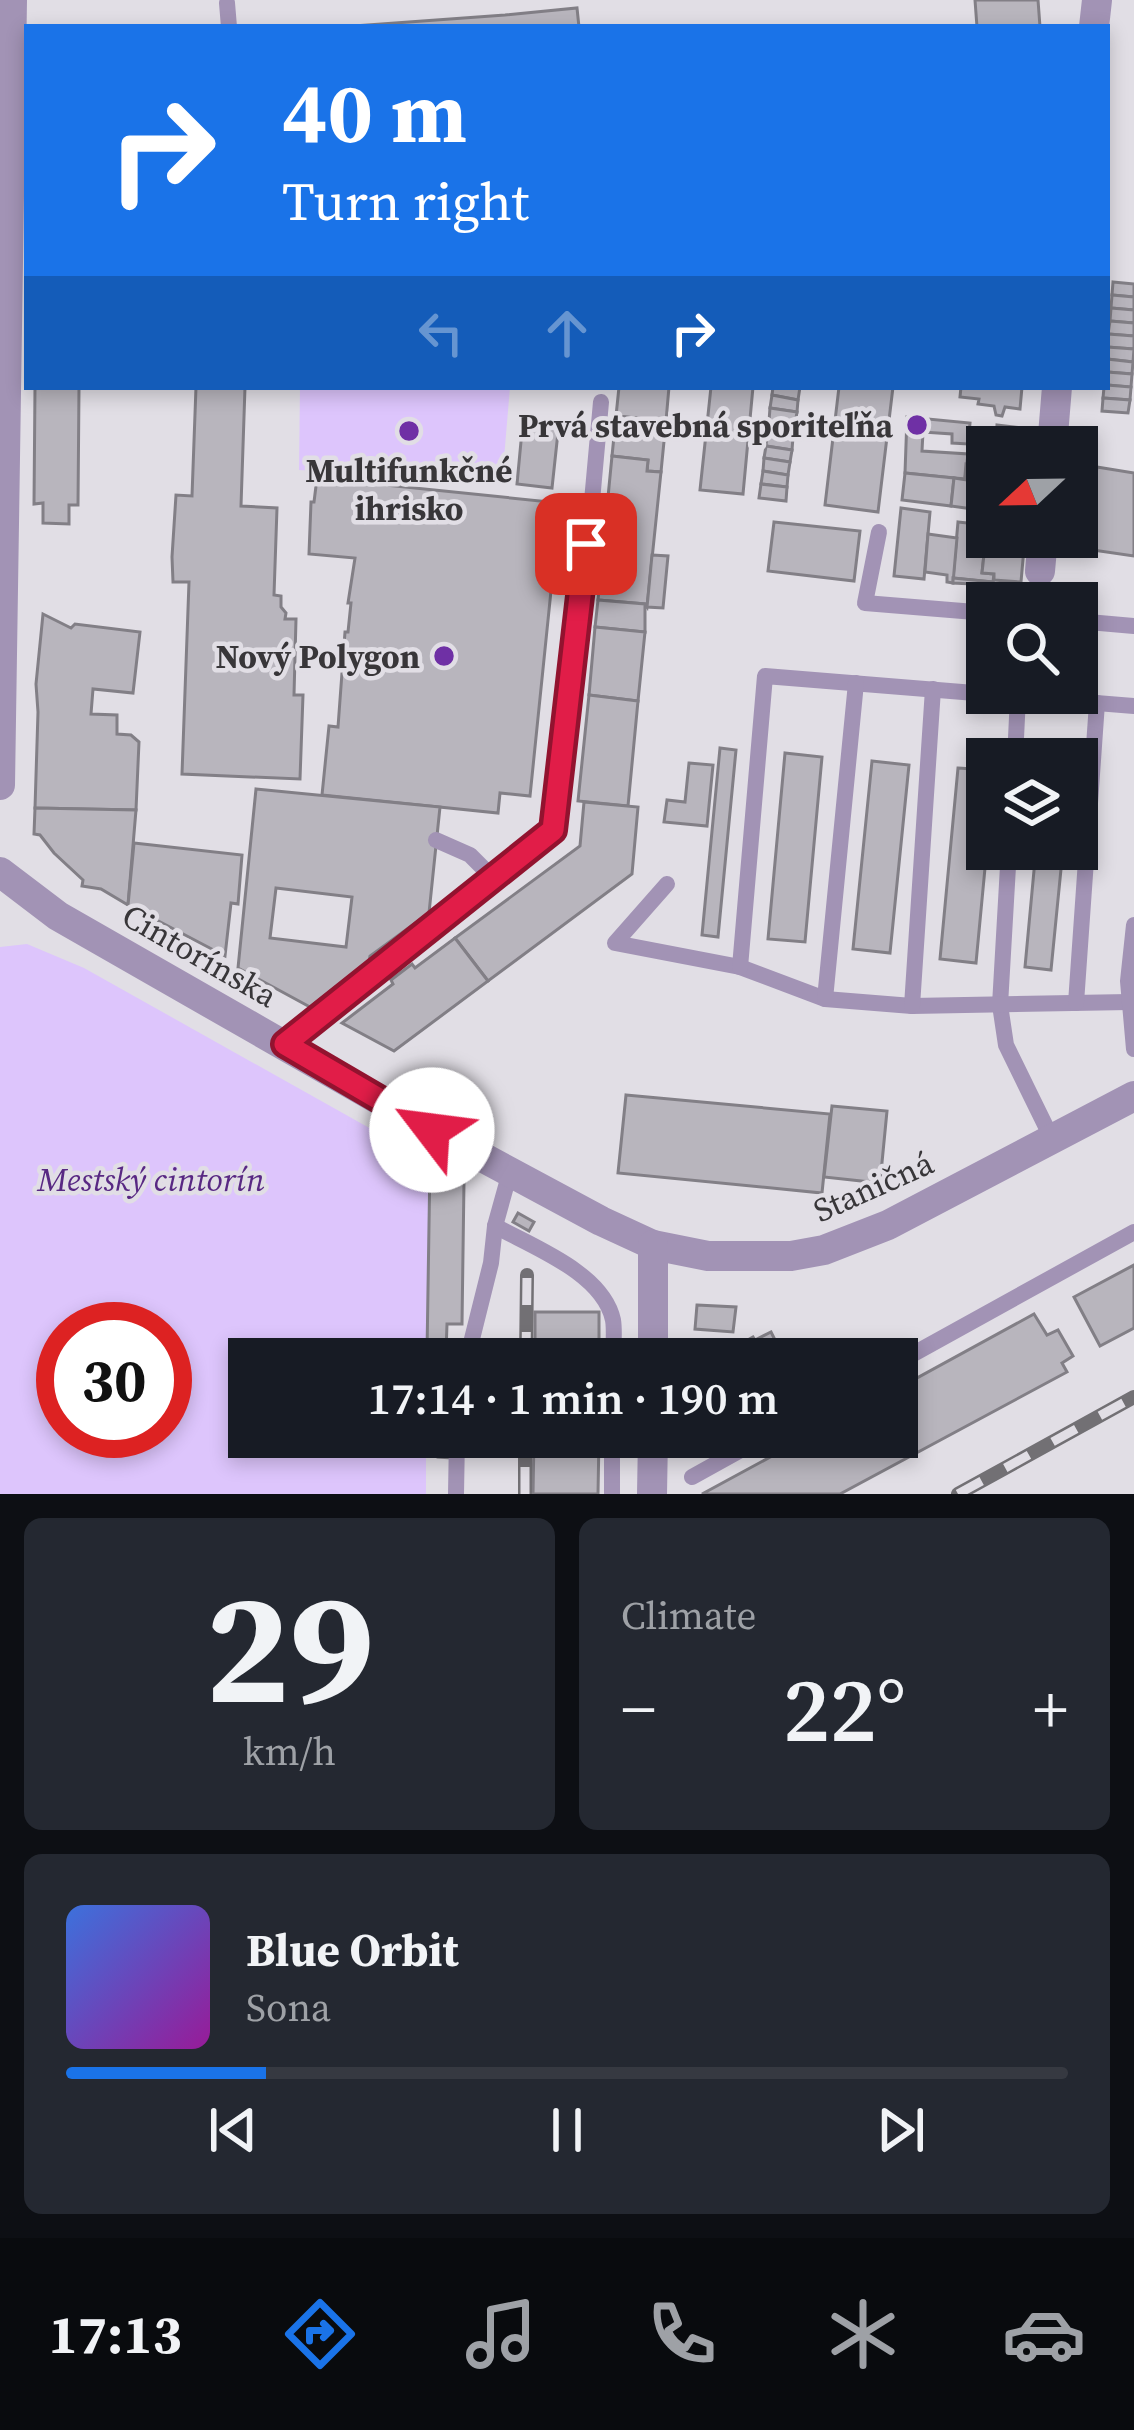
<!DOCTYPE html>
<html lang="en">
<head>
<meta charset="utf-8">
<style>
  body { margin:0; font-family:"Source Serif 4",serif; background:#242831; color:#f1f3f6; height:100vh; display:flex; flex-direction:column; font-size:45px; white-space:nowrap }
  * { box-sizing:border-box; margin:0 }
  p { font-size:39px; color:#9ea1a6 }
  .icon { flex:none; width:66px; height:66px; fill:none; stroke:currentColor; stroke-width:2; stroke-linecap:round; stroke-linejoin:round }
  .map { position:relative; height:1494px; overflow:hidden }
  .sheet { display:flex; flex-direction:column; gap:24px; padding:24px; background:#0d0f14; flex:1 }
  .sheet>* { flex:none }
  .hud { position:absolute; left:24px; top:24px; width:1086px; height:366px; border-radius:0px; box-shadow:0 6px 18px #0003; background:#1a73e8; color:#fff; overflow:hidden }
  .needle { width:78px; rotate:248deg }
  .buttons { position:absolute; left:966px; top:426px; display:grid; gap:24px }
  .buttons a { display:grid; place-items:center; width:132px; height:132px; border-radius:0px; background:#171b24; box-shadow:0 6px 18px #0003; font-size:60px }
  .speed { position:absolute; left:36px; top:1302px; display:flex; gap:24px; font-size:60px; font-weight:700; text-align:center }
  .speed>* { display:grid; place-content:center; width:156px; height:156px; border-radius:50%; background:#171b24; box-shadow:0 6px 18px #0003; line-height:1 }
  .speed .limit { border:18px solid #d22; background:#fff; color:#111 }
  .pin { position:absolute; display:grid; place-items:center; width:102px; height:102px; color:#fff; margin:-51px; border-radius:24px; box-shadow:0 6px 18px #0006 }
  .me { position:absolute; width:132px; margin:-66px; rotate:300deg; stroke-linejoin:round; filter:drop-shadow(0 0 9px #0008) }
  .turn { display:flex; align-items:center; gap:42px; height:252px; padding:0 60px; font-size:54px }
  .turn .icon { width:156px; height:156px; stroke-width:2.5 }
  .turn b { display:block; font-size:84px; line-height:102px }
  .lanes { display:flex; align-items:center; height:114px; padding:0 60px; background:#0003; justify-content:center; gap:60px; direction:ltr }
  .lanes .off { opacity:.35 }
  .big { font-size:90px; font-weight:600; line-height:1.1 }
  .sheet .widget { flex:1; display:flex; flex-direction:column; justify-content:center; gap:18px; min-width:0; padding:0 42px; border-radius:18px; background:#242831 }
  .sheet .dial { align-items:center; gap:0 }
  .dial b { font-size:156px; line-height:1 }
  .song { display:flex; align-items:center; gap:36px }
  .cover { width:144px; height:144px; border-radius:18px; background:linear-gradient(135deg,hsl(220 70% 55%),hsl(300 70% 35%)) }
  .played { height:12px; border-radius:6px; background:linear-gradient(90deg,#1a73e8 20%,#363941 20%) }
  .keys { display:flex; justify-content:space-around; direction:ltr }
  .heat { display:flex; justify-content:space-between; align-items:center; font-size:66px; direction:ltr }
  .sheet .tiles { flex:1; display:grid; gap:24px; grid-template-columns:1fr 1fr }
  .widget:last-child { grid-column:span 2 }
  .trip { position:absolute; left:228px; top:1338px; width:690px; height:120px; border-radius:0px; background:#171b24; box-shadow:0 6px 18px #0003; font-weight:600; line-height:120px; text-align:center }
  .tab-bar { display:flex; height:192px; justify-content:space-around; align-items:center; background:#090b0e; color:#9ea1a6 }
  .tab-bar .icon { width:84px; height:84px }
  .tab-bar .active { color:#1a73e8 }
  .tab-bar b { font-size:54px; color:#f1f3f6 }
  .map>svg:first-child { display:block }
</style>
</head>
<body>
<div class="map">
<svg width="1134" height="1494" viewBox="0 0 1134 1494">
  <rect width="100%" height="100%" fill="#e1dee5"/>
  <!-- green -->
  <g fill="#ddc5fc" fill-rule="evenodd">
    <polygon points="300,387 510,387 502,482 299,470"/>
    <path d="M 27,944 L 84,968 L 430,1162 L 427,1359 L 249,1359 L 249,1437 L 426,1437 L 426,1494 L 0,1494 L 0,947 ZM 63,1329 L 165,1329 L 165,1431 L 63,1431 Z"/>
  </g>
  <!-- building -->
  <g fill="#b8b5bd" stroke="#827f86" stroke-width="3" fill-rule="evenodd">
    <polygon points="975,0 1038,0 1040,27 977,27"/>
    <polygon points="577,8 579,27 340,27 505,15"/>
    <polygon points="1113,282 1134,284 1134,297 1112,295"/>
    <polygon points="1112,295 1134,297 1134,310 1111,308"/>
    <polygon points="1111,308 1134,310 1134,323 1110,321"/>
    <polygon points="1110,321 1134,323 1134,336 1108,334"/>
    <polygon points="1108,334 1134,336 1134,349 1107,347"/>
    <polygon points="1107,347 1134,349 1133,362 1107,359"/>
    <polygon points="1107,359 1133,362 1132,374 1107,372"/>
    <polygon points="1107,372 1132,374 1131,387 1107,385"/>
    <polygon points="1107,385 1131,387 1130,400 1103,398 1104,387"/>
    <polygon points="35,387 79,387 78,505 69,505 69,524 43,523 43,503 34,504"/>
    <polygon points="196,387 245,387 241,506 277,508 274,595 281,596 281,607 286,613 285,619 296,619 294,695 303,695 300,779 182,774 189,582 173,582 172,557 176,495 192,496"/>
    <polygon points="619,387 669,387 666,421 616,416"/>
    <polygon points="711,387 753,387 743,494 700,490"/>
    <polygon points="773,387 800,387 798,400 772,395"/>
    <polygon points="839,387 893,387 878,512 825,505"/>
    <polygon points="961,387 1022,387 1020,409 1005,407 1002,416 996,415 994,406 978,404 979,399 960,397"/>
    <polygon points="772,395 798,400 797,412 770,408"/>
    <polygon points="1103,398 1130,400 1128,413 1102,411"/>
    <polygon points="770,408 797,412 795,424 769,421"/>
    <polygon points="616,416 666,421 661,472 647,471 648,460 612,456"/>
    <polygon points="907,417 970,423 968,444 952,443 952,434 923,432 922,451 968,454 965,479 905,473"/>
    <polygon points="523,420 559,423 552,488 517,484"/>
    <polygon points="769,421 795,424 793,437 767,433"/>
    <polygon points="997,425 1040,430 1038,447 996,447"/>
    <polygon points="767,433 793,437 792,450 766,446"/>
    <polygon points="766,446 792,450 790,462 764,458"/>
    <polygon points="612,456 648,460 647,471 661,472 647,607 645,604 598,600"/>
    <polygon points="764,458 790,462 788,475 763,471"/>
    <polygon points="966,464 986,466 984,478 965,476"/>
    <polygon points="1097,467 1134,473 1134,556 1086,549"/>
    <polygon points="763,471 788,475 787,487 761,484"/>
    <polygon points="905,473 954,478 951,506 902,500"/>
    <polygon points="317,478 560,503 530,796 500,793 498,813 322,795 329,726 338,727 345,632 348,632 351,603 348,603 355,558 309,554 311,502 314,502"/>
    <polygon points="954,478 987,483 987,511 951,506"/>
    <polygon points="761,484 787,487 786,501 759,498"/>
    <polygon points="901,508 930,512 924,579 894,576"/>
    <polygon points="774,522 860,531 854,581 768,571"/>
    <polygon points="958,522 987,525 987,537 997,537 997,546 985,545 982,573 994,574 993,582 953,578"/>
    <polygon points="928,534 957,538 953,583 947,582 947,575 925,572"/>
    <polygon points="997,537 1025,537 1021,582 994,580 994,574 982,573 985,545 997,546"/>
    <polygon points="652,555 668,556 663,608 647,607"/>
    <polygon points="953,578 993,582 993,585 953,583"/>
    <polygon points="598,600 645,604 645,632 595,627"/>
    <polygon points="43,614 71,628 75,624 140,632 133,693 93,689 91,714 117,715 117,734 131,735 139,742 136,810 35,808 38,712 36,684"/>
    <polygon points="595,627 645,632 638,701 589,695"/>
    <polygon points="589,695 638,701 628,806 578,801"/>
    <polygon points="720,748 736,750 718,937 702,935"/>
    <polygon points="785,753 822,757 805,942 768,939"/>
    <polygon points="872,761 909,765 890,953 853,949"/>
    <polygon points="689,763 713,765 707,826 664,822 667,800 685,802"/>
    <polygon points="958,768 987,770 987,847 976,963 940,959"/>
    <path d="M 256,789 L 440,807 L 429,913 L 370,956 L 369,961 L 310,1007 L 238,968 ZM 276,888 L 352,897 L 346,947 L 270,938 Z"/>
    <polygon points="584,802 638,807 632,874 488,981 455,938 580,846"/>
    <polygon points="35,808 136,810 128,905 101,889 82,886 83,880 54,853 40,835 34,834"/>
    <polygon points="134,843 242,855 238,904 231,903 225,956 128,905"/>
    <polygon points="1036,849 1063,849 1051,970 1025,967"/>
    <polygon points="455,938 488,981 394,1051 342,1023 393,984 391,980 412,964 415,968"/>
    <polygon points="626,1095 830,1114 822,1193 618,1173"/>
    <polygon points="832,1106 887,1111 880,1183 824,1177"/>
    <polygon points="421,1160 427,1170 415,1177 409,1167"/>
    <polygon points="430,1162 464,1181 462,1324 447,1324 446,1353 427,1353"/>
    <polygon points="518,1213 534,1222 529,1231 513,1222"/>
    <polygon points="1134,1265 1134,1328 1100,1346 1074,1297"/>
    <polygon points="697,1305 736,1307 733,1332 695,1329"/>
    <rect x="535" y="1312" width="64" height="47"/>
    <polygon points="1034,1314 1047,1335 1058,1330 1073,1356 1062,1363 1067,1372 840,1494 702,1494 807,1437 897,1437 897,1389"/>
    <polygon points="771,1332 780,1350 793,1343 802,1359 720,1359 730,1354 728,1351 753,1337 755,1340"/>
    <polygon points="438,1437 451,1437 451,1458 438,1457"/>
    <polygon points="534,1437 599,1437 598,1494 533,1494"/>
  </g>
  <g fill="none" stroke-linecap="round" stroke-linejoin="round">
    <!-- lane -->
    <g stroke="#a293b5" stroke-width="16">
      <polyline points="227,3 229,27"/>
      <polyline points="879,532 865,603 987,613"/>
      <polyline points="1077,621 1134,626"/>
      <polyline points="1015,759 1018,696"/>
      <polyline points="436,840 470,855 492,877"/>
      <polyline points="1009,849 1000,1005 1006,1045 1052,1139"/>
      <polyline points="667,884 615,943 740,967 825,999 912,1006 1129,1002"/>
      <polyline points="1134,925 1128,981 1134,1049"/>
      <polyline points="740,967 765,676 1134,706"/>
      <polyline points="825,999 856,683"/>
      <polyline points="1076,1003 1097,703"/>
      <polyline points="912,1006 933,689"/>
      <polyline points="285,1044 553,829 591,512 601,402"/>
      <path d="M 495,1226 C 533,1247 603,1273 613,1320 C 615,1332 613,1347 613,1359"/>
      <polyline points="467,1359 491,1263 495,1226 510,1172"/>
      <polyline points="897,1363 1134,1232"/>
      <polyline points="692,1477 764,1437"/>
      <polyline points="456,1494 457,1437"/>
      <polyline points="612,1494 612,1437"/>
    </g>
    <!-- street -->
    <g stroke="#a293b5" stroke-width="30">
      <polyline points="1094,27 1097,0"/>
      <polyline points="1052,447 1057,387"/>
      <polyline points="1040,571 1043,537"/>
      <polyline points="0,785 12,0"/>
      <polyline points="0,872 58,916 432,1130 601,1221 653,1245 708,1256 791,1256 824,1250 888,1225 1134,1096"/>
      <polyline points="653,1359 653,1245"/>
      <polyline points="652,1494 653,1437"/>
    </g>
    <defs>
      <g id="rail">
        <polyline points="526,1359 527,1275"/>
        <polyline points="525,1494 525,1437"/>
        <polyline points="958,1494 1134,1397"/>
      </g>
    </defs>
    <!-- rail casing -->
    <use href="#rail" stroke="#727074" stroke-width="14"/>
    <!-- rail -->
    <use href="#rail" stroke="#e1dee5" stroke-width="9" stroke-dasharray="27" stroke-linecap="butt"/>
  </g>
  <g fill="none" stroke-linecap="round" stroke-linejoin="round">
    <defs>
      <polyline id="route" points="432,1130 285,1044 553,830 586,544"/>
    </defs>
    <!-- route casing -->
    <use href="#route" stroke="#92132f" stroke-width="30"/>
    <!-- route -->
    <use href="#route" stroke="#e11d48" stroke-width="21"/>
  </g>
  <!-- markers -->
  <g fill="#6f30a5" stroke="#e1dee5" stroke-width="4.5">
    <circle cx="917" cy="425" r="12"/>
    <circle cx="409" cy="431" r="12"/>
    <circle cx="444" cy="656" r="12"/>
  </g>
  <g text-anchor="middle" stroke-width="9" stroke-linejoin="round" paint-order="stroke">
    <!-- poi labels -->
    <g font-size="33" font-weight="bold" fill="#383639" stroke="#e1dee5" text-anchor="end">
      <text x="893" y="437">Prvá stavebná sporiteľňa</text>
      <text x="409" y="482" text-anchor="middle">Multifunkčné<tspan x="409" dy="38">ihrisko</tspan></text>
      <text x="420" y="668">Nový Polygon</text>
    </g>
    <!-- street labels -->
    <g font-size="33" fill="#383639" stroke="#e1dee5">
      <text transform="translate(200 955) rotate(30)" y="12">Cintorínska</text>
      <text transform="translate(873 1186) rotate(-24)" y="12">Staničná</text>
    </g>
    <!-- park labels -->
    <g font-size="33" font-style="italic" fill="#582883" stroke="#e1dee5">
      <text x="151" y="1191">Mestský cintorín</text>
    </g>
  </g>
</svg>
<div class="buttons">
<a><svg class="needle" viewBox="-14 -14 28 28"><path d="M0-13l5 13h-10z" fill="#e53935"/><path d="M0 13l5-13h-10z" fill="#9ea1a6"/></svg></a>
<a><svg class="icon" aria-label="search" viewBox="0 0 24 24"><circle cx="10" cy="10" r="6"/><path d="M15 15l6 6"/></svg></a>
<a><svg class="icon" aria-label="layers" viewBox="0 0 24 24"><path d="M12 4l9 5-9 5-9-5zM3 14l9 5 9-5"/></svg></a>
</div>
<div class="speed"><div class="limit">30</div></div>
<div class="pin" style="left:586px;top:544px;background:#d93025"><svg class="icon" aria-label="arrive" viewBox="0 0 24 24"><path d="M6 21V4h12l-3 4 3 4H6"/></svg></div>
<svg class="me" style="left:432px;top:1130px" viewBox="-20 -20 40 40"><circle r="19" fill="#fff"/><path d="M0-13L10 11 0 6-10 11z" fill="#e11d48"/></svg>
<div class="trip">17:14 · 1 min · 190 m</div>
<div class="hud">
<div class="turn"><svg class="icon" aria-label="right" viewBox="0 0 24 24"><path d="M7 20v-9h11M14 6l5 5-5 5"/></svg><div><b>40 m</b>Turn right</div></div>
<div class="lanes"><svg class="icon off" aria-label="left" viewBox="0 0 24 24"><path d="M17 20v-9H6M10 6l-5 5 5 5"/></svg><svg class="icon off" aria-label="ahead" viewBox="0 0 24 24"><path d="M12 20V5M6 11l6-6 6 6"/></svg><svg class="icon" aria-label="right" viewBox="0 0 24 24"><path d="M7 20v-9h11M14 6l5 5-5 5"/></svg></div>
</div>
</div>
<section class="sheet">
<div class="tiles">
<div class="widget dial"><b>29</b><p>km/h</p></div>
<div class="widget"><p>Climate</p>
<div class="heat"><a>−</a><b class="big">22°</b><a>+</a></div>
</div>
<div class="widget">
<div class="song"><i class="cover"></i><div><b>Blue Orbit</b><p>Sona</p></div></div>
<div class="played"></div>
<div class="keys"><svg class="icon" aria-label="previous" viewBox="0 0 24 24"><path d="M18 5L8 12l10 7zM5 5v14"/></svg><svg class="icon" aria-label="pause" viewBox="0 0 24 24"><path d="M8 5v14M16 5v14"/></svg><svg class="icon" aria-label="next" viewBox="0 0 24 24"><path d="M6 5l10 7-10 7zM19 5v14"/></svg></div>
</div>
</div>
</section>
<nav class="tab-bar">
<b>17:13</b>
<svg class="icon active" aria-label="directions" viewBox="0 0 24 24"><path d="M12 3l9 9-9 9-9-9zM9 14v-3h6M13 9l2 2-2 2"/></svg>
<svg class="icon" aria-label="music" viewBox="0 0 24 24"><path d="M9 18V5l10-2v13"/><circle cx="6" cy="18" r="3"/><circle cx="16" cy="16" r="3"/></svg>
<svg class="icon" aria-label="phone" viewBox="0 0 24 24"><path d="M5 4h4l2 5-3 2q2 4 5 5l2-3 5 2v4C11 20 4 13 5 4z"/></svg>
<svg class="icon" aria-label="climate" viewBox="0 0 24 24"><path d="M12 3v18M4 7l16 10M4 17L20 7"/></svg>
<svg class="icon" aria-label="car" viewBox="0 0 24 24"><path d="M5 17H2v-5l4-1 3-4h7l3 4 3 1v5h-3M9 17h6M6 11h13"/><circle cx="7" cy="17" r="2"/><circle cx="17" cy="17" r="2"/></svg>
</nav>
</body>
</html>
